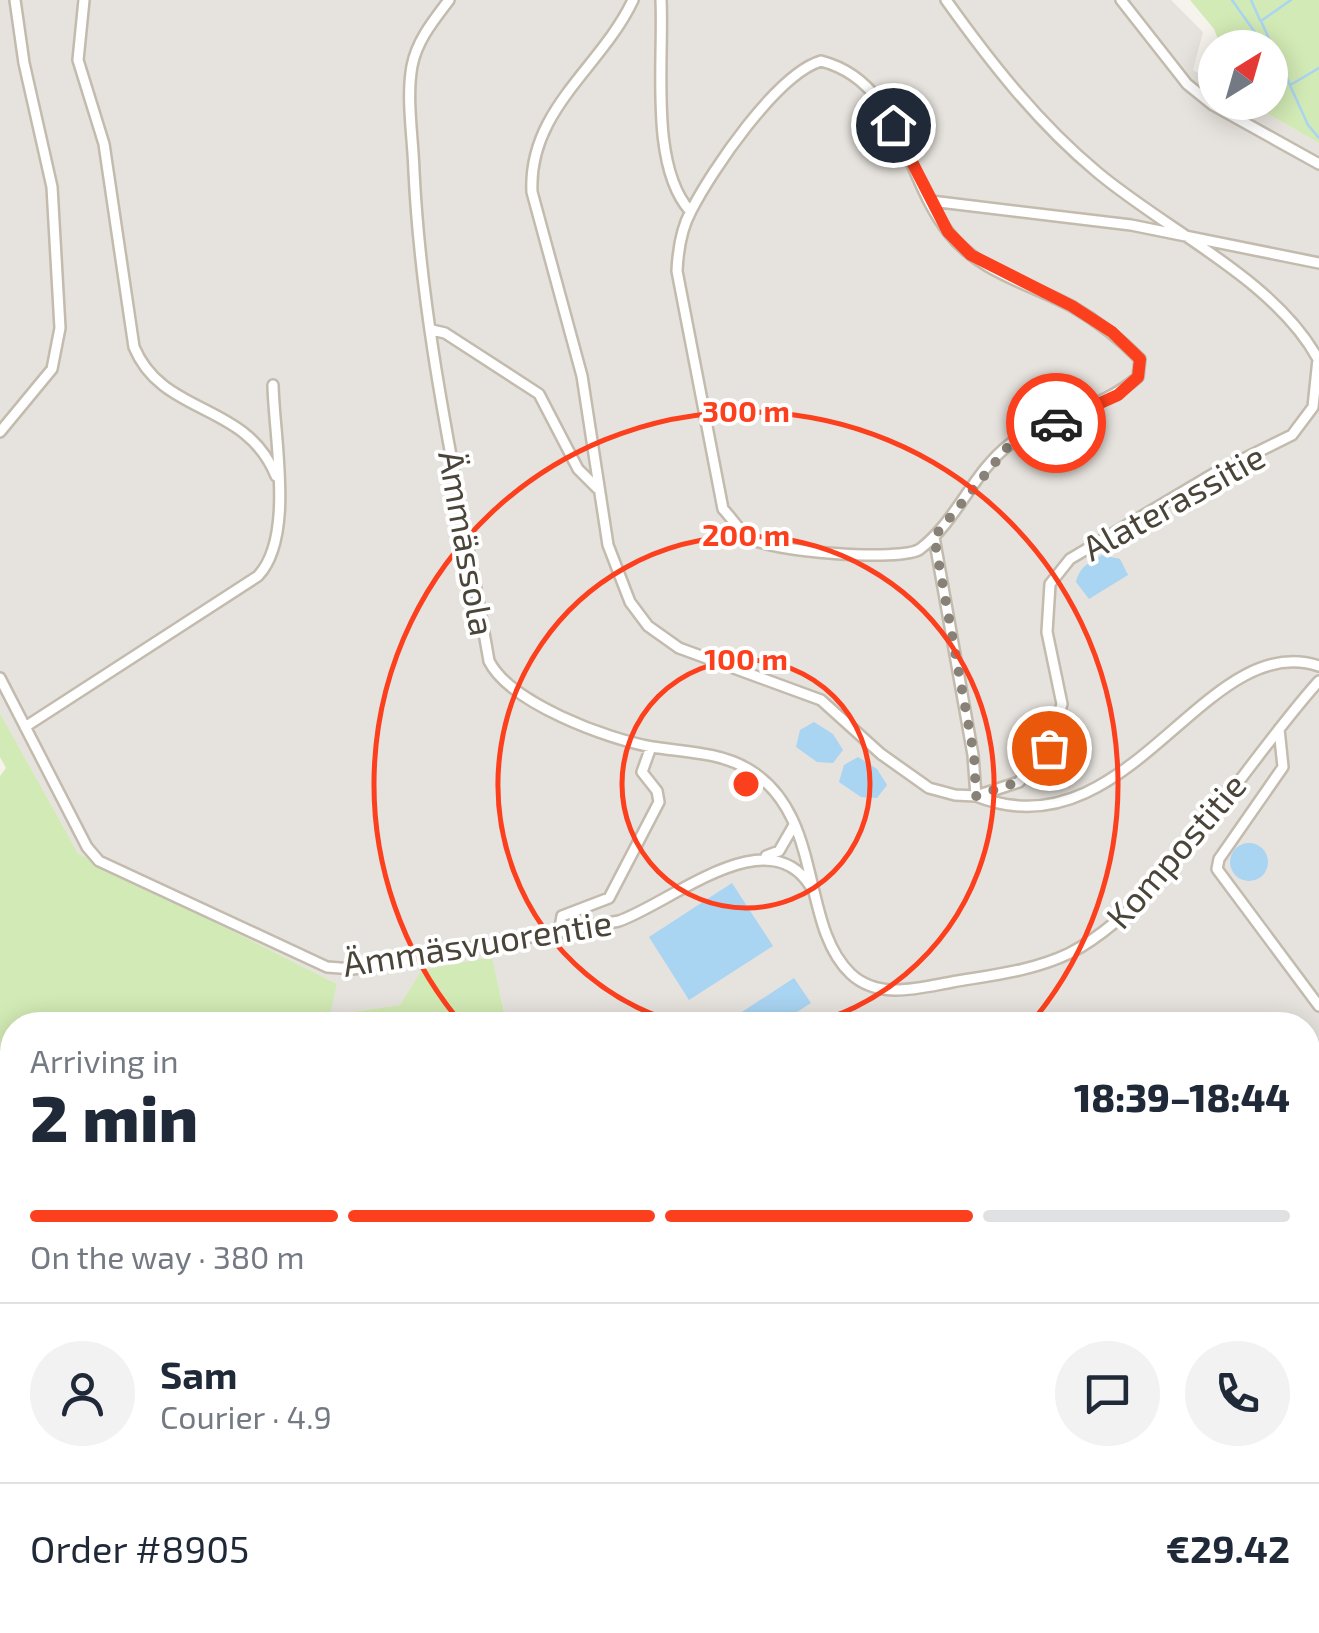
<!DOCTYPE html>
<html lang="en">
<head>
<meta charset="utf-8">
<style>
  :root { --surface:#fff; --page:#f2f2f3; --text:#1f2937; --muted:#747a83; --line:#e0e1e3; --accent:#fc3f1d }
  body { margin:0; font-family:"Exo 2",sans-serif; background:var(--page); color:var(--text); height:100vh; display:flex; flex-direction:column; font-size:38px; white-space:nowrap }
  * { box-sizing:border-box; margin:0 }
  p { font-size:32px; color:var(--muted) }
  .icon { flex:none; width:55px; height:55px; fill:none; stroke:currentColor; stroke-width:2; stroke-linecap:round; stroke-linejoin:round }
  .map { position:relative; flex:1; overflow:hidden }
  .panel { position:absolute; left:0px; top:1012px; width:1320px; height:622px; display:flex; flex-direction:column; background:var(--surface); border-radius:40px 40px 0 0; box-shadow:0 5px 25px #0003 }
  .panel>* { flex:none }
  .needle { width:65px; rotate:37deg }
  .tools { position:absolute; left:1198px; top:30px; display:grid; gap:20px }
  .tools a { display:grid; place-items:center; width:90px; height:90px; border-radius:50%; background:var(--surface); box-shadow:0 5px 25px #0003; font-size:50px }
  .pin { position:absolute; display:grid; place-items:center; width:85px; height:85px; color:#fff; margin:-42px; border:5px solid #fff; border-radius:50%; box-shadow:0 2px 10px #0007 }
  .courier { position:absolute; display:grid; place-items:center; width:100px; height:100px; margin:-50px; border:8px solid #fc3f1d; border-radius:50%; background:#fff; color:#222; box-shadow:0 2px 12px #0007 }
  .summary em { font-style:normal; font-weight:800 }
  .summary div { display:flex; flex-direction:column-reverse }
  .summary { display:flex; align-items:center; justify-content:space-between; height:170px; padding:0 30px }
  h1 { font-size:65px; font-weight:800; line-height:75px }
  .bar { display:grid; grid-template-columns:repeat(4,1fr); gap:15px 10px; align-content:center; height:120px; padding:0 30px }
  .bar i { height:12px; border-radius:8px; background:var(--line) }
  .bar .current { background:var(--accent) }
  .bar p { grid-column:span 4 }
  .line { display:flex; align-items:center; gap:25px; padding:0 30px; border-top:2px solid var(--line) }
  .line div { flex:1 }
  .round { display:grid; place-items:center; flex:none; width:105px; height:105px; border-radius:52px; background:var(--page) }
  .map>svg:first-child { display:block }
</style>
</head>
<body>
<div class="map">
<svg width="1319" height="1633" viewBox="0 0 1319 1633">
  <rect width="100%" height="100%" fill="#f6f3ec"/>
  <path fill="#e6e2dd" d="M0 0H1171L1203 32 1193 70 1215 83V102L1249 103 1319 143V1577L1308 1584V1025H485L505 1015 492 958 400 1005 329 1015 337 984 78 853 0 713Z
    M705 1622 1240 1623 1221 1633H704Z"/>
  <path fill="#d2eab5" d="M1190 0H1319V143L1249 103 1270 102V48L1221 47 1214 29Z
    M0 713 78 853 337 984 330 1015 400 1005 422 970 492 957 505 1016 485 1025H12V1357L6 1368 12 1380V1622L16 1623 12 1633H0V776L6 768 0 757Z
    M1319 1577V1633H1221L1240 1623 1308 1622V1584Z
    M29 1623V1622L705 1623 704 1633H25Z"/>
  <path fill="#a9d4f2" d="M1102 555 1120 559 1128 575 1089 599 1076 582C1080 566 1089 563 1102 555Z
    M814 722 833 734 843 750 833 763 817 762 796 747 800 730Z
    M858 757 877 769 887 785 877 798 861 797 839 782 844 765Z
    M1230 862a19 19 0 1 1 38 0a19 19 0 1 1-38 0Z
    M732 883 773 946 689 1000 649 937Z
    M794 978 811 1003 777 1025H722Z"/>
  <g fill="none" stroke-linecap="round" stroke-linejoin="round">
    <path stroke="#a9d4f2" stroke-width="2.5" d="M1232 0 1266 48
      M1251 0 1260 20
      M1291 0 1261 21 1308 125 1319 138
      M1292 84 1319 68
      M0 1315 12 1303
      M0 1488 12 1484
      M0 1566 12 1549"/>
    <defs>
      <path id="minor" d="M84 0 78 60 104 144 134 347C163 417 246 401 276 476
        M449 0C434 20 417 40 412 66 406 99 413 137 414 172 422 336 461 499 489 661 510 703 607 739 652 747 684 752 719 752 748 769 825 814 799 925 851 974 879 1000 919 988 952 982 992 975 1033 971 1070 953 1163 905 1247 760 1319 681
        M633 0C601 68 528 110 532 192L582 376 608 545 630 602 648 626 679 648 821 700 881 754 929 788 955 795 976 796 1019 782 1049 748 1062 704 1047 632 1050 584 1070 559 1213 474 1292 435 1313 407 1318 359C1274 279 1167 231 1097 172 1038 123 991 63 946 0
        M661 0C664 61 649 165 690 211
        M1121 0 1187 84 1213 105 1319 164
        M821 61C902 82 903 176 949 233 980 273 1031 284 1073 307 1099 322 1119 338 1140 359L1138 377C1101 410 1048 415 1010 444 973 472 957 521 920 549 902 562 768 552 748 537 739 530 731 517 723 509L677 271C678 250 681 229 691 211 712 170 777 74 821 61Z
        M931 201 1131 225 1319 263
        M432 330 445 333 539 394 578 469 597 488
        M0 432 52 369 60 328 52 187 24 63 15 0
        M934 537 973 755 976 796C1129 857 1204 628 1319 666
        M0 678 87 847 99 861 327 967 353 969 619 921C671 903 768 817 811 887
        M25 727 258 576C295 537 274 438 273 385
        M1279 729 1283 767 1219 859 1217 869 1319 1006
        M766 856 779 851 794 825
        M559 933 562 916 609 898 659 802 657 791 642 772 651 747"/>
    </defs>
    <use href="#minor" stroke="#c2bbae" stroke-width="14"/>
    <use href="#minor" stroke="#fff" stroke-width="9"/>
  </g>
  <g fill="none" stroke-linecap="round" stroke-linejoin="round">
    <path stroke="#878178" stroke-width="10" stroke-dasharray="0 18" d="M1049 748 1018 782 976 796 974 755 934 537 1011 443 1056 423"/>
    <path stroke="#fc3f1d" stroke-width="12" d="M893 125 948 232 971 255 1072 306 1112 332 1140 359 1138 377 1118 395 1056 423"/>
  </g>
  <g fill="none" stroke="#fc3f1d" stroke-width="5">
    <circle cx="746" cy="784" r="124"/>
    <path d="M686 1025A248 248 0 1 1 806 1025"/>
    <path d="M461 1023A372 372 0 1 1 1031 1023"/>
  </g>
  <g text-anchor="middle" dominant-baseline="central" stroke-width="8" stroke-linejoin="round" paint-order="stroke">
    <g font-size="35" fill="#4b4439" stroke="#fff">
      <text transform="translate(1173 501) rotate(-29)">Alaterassitie</text>
      <text transform="translate(468 543) rotate(80)">Ämmässola</text>
      <text transform="translate(1175 850) rotate(-49)">Kompostitie</text>
      <text transform="translate(477 942) rotate(-9)">Ämmäsvuorentie</text>
    </g>
  </g>
  <circle cx="746" cy="784" r="15" fill="#fc3f1d" stroke="#fff" stroke-width="5"/>
  <g font-size="30" text-anchor="middle" font-weight="bold" fill="#fc3f1d" stroke="#fff" stroke-width="8" stroke-linejoin="round" paint-order="stroke">
    <text x="746" y="422">300 m</text>
    <text x="746" y="546">200 m</text>
    <text x="746" y="670">100 m</text>
  </g>
</svg>
<div class="tools">
<a><svg class="needle" viewBox="-14 -14 28 28"><path d="M0-13l5 13h-10z" fill="#e53935"/><path d="M0 13l5-13h-10z" fill="#747a83"/></svg></a>
</div>
<div class="pin" style="left:1049px;top:748px;background:#ea580c"><svg class="icon" aria-label="bag" viewBox="0 0 24 24"><path d="M5 8h14l-1 12H6zM9 8a3 3 0 0 1 6 0"/></svg></div>
<div class="pin" style="left:893px;top:125px;background:#1f2937"><svg class="icon" aria-label="home" viewBox="0 0 24 24"><path d="M3 11l9-7 9 7M6 9v11h12V9"/></svg></div>
<div class="courier" style="left:1056px;top:423px"><svg class="icon" aria-label="car" viewBox="0 0 24 24"><path d="M5 17H2v-5l4-1 3-4h7l3 4 3 1v5h-3M9 17h6M6 11h13"/><circle cx="7" cy="17" r="2"/><circle cx="17" cy="17" r="2"/></svg></div>
<section class="panel">
<div class="summary"><div><h1>2 min</h1><p>Arriving in</p></div><em>18:39–18:44</em></div>
<div class="bar"><i class="current"></i><i class="current"></i><i class="current"></i><i></i><p>On the way · 380 m</p></div>
<div class="line" style="height:180px"><a class="round"><svg class="icon" aria-label="person" viewBox="0 0 24 24"><circle cx="12" cy="8" r="4"/><path d="M4 21q1-7 8-7t8 7"/></svg></a><div><b>Sam</b><p>Courier · 4.9</p></div><a class="round"><svg class="icon" aria-label="chat" viewBox="0 0 24 24"><path d="M4 5h16v11H9l-5 4z"/></svg></a><a class="round"><svg class="icon" aria-label="phone" viewBox="0 0 24 24"><path d="M5 4h4l2 5-3 2q2 4 5 5l2-3 5 2v4C11 20 4 13 5 4z"/></svg></a></div>
<div class="line" style="height:130px"><div>Order #8905</div><b>€29.42</b></div>
</section>
</div>
</body>
</html>
